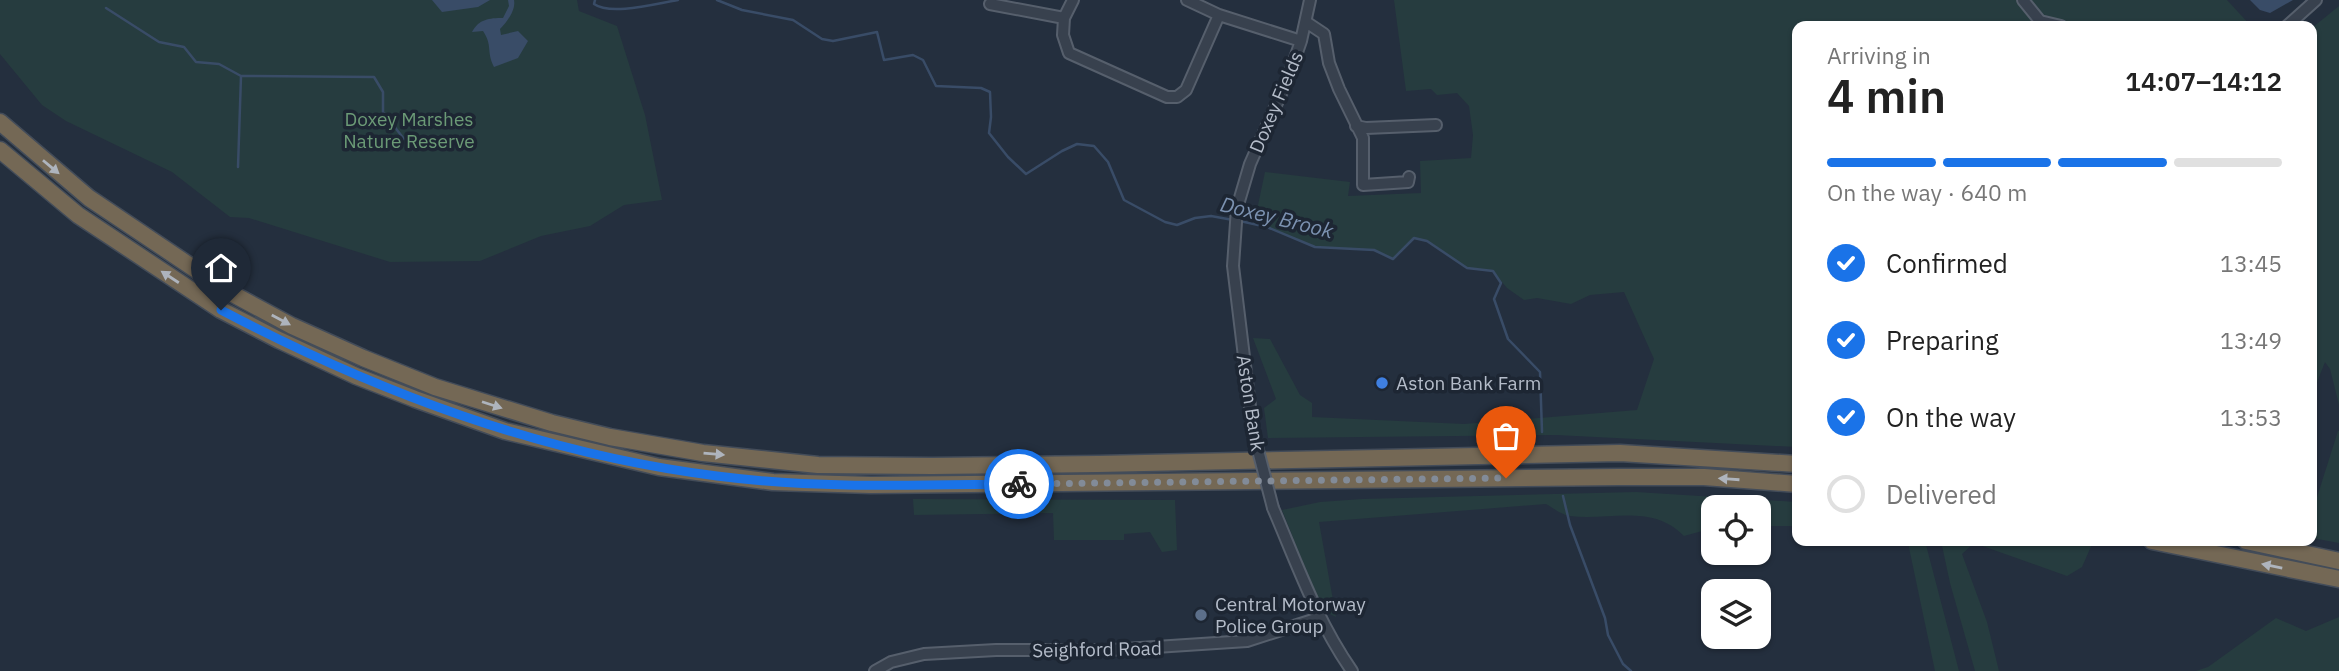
<!DOCTYPE html>
<html lang="en">
<head>
<meta charset="utf-8">
<style>
  :root { --surface:#fff; --page:#f6f6f6; --text:#222; --muted:#767676; --line:#e0e0e0; --accent:#1a73e8 }
  body { margin:0; font-family:"IBM Plex Sans",sans-serif; background:var(--page); color:var(--text); height:100vh; display:flex; flex-direction:column; font-size:26px; white-space:nowrap }
  * { box-sizing:border-box; margin:0 }
  p { font-size:23px; color:var(--muted) }
  .icon { flex:none; width:38px; height:38px; fill:none; stroke:currentColor; stroke-width:2; stroke-linecap:round; stroke-linejoin:round }
  .map { position:relative; flex:1; overflow:hidden }
  .panel { position:absolute; left:1792px; top:21px; width:525px; height:525px; display:flex; flex-direction:column; background:var(--surface); border-radius:14px; box-shadow:0 2px 5px #0004 }
  .panel>* { flex:none }
  .tools { position:absolute; left:1701px; top:495px; display:grid; gap:14px }
  .tools a { display:grid; place-items:center; width:70px; height:70px; border-radius:14px; background:var(--surface); box-shadow:0 2px 5px #0004; font-size:35px }
  .pin { position:absolute; display:grid; place-items:center; width:60px; height:60px; color:#fff; margin:-72px -30px; border-radius:50% 50% 50% 0; rotate:-45deg; box-shadow:0 0 7px #0007 }
  .pin .icon { rotate:45deg }
  .courier { position:absolute; display:grid; place-items:center; width:70px; height:70px; margin:-35px; border:5px solid #1a73e8; border-radius:50%; background:#fff; color:#222; box-shadow:0 2px 9px #0007 }
  .overview em { font-style:normal; font-weight:600 }
  .overview div { display:flex; flex-direction:column-reverse }
  .overview { display:flex; align-items:center; justify-content:space-between; height:119px; padding:0 35px }
  h1 { font-size:46px; font-weight:600; line-height:52px }
  .bar { display:grid; grid-template-columns:repeat(4,1fr); gap:10px 7px; align-content:center; height:84px; padding:0 35px }
  .bar i { height:9px; border-radius:5px; background:var(--line) }
  .bar .current { background:var(--accent) }
  .bar p { grid-column:span 4 }
  ol { padding:0 35px; list-style:none }
  li { display:flex; align-items:center; gap:21px; height:77px }
  li p { margin-inline-start:auto }
  li .icon { padding:7px; border-radius:50%; background:var(--accent); color:#fff; stroke-width:4 }
  li:last-child { color:var(--muted) }
  li i { width:38px; height:38px; border:4px solid var(--line); border-radius:50% }
  .map>svg:first-child { display:block }
</style>
</head>
<body>
<div class="map">
<svg width="2339" height="671" viewBox="0 0 2339 671">
  <rect width="100%" height="100%" fill="#242f3e"/>
  <path fill="#263c3f" d="M0 0H577L579 11 617 26 645 115 662 200 624 205 590 226 541 236 480 261 390 262 249 218 230 217 172 172 66 121 42 105 0 54Z
    M1394 0H2227L2251 26H1797V447L1556 435 1268 438 1264 408 1276 399 1253 338 1270 339 1300 395 1312 403V417L1464 424 1637 410 1654 359 1624 292 1590 295 1571 304 1537 298 1524 300 1507 288 1493 271 1467 268 1427 241 1415 238 1393 259 1374 250 1315 247 1267 227 1254 224 1265 172 1350 182 1348 196 1421 193 1420 161 1471 158 1473 135 1469 106 1457 93 1437 95 1431 89 1406 91Z
    M2339 6V405L2330 369 2325 362 2312 395V28Z
    M2338 431H2339V543L2312 538V513Z
    M1636 492 1797 502V526H1759V508H1713V528L1684 536C1652 503 1609 521 1570 516 1562 515 1553 508 1546 504L1319 522 1336 617 1322 610 1282 510 1320 502 1362 499Z
    M913 499 1175 500 1177 550 1162 552 1150 532 1124 534V540H1054L1053 513 914 515Z
    M1895 541H1925L1959 671H1935L1908 543Z
    M1941 541H2082L2093 542 2082 567 2067 576 1974 543 1962 554 1987 622 1999 671H1975L1950 583Z
    M2339 617V671H2196L2208 667 2276 618 2306 631Z"/>
  <path fill="#394c67" d="M432 0H490L478 7 442 12Z
    M508 0H514C516 10 507 22 500 29L501 35 518 31 528 41 518 58 494 67C486 51 493 46 483 31L472 32C479 19 489 18 503 18L509 6Z
    M2250 0H2293L2270 13 2260 10Z"/>
  <g fill="none" stroke-linecap="round" stroke-linejoin="round">
    <path stroke="#394c67" stroke-width="2.5" d="M595 0 594 4C611 16 658 3 678 0
      M717 0 742 10 793 20 822 39 833 41 877 32 884 60 913 55 923 60 936 86 981 88 990 92 991 117 989 133 1008 157 1026 174 1062 151 1077 144 1094 146 1108 162 1124 200 1165 222 1177 225 1195 218 1211 216 1233 220
      M106 8 159 42 184 47 196 62 219 64 241 76 374 77 383 92V112L404 139
      M238 167 241 76
      M1240 221 1267 227 1315 247 1374 250 1393 259 1414 238 1427 241 1467 268 1493 271 1501 283 1494 299 1508 339 1540 372 1542 432
      M1563 496 1570 525 1605 618 1608 635 1623 664 1631 671"/>
    <defs>
      <path id="minor" d="M1187 0 1219 15 1301 41
        M2023 0 2040 21 2061 26
        M990 4 1064 18 1073 0
        M1064 18 1063 35 1069 53 1167 97H1177L1186 90 1219 15
        M1306 22 1324 34 1329 63 1339 89 1363 138V185L1408 182 1409 177
        M2287 26 2316 0
        M1356 126 1366 128 1436 125
        M1253 431 1233 266 1237 208 1250 164 1288 78 1301 41 1310 0
        M1273 508C1297 564 1317 621 1352 671
        M875 671 891 662 924 654 996 650H1110L1247 641 1319 618"/>
      <path id="highway" d="M0 122 89 198 229 292 292 326 363 358 435 387 552 423 610 437 703 453 818 465 932 466 1098 464 1620 453 1797 464
        M0 150 78 215 221 310 279 340 356 376 415 399 505 431 659 467 773 482 871 485 1619 477H1704L1797 484
        M2152 541 2339 579
        M2246 541 2339 561"/>
    </defs>
    <use href="#minor" stroke="#565f6c" stroke-width="14"/>
    <use href="#highway" stroke="#434c59" stroke-width="19"/>
    <use href="#minor" stroke="#38414e" stroke-width="10"/>
    <use href="#highway" stroke="#746855" stroke-width="16"/>
    <defs>
      <path id="minor-bridge" d="M1253 431 1273 508"/>
    </defs>
    <use href="#minor-bridge" stroke="#565f6c" stroke-width="14" stroke-linecap="butt"/>
    <use href="#minor-bridge" stroke="#38414e" stroke-width="10"/>
  </g>
  <defs><path id="oneway-solid" d="M-6-.8H1V-3.2L6.5 0L1 3.2V.8H-6Z" transform="scale(1.75)"/></defs>
  <g fill="#aeb4bd">
    <use href="#oneway-solid" transform="translate(51 167) rotate(40)"/>
    <use href="#oneway-solid" transform="translate(170 277) rotate(-147)"/>
    <use href="#oneway-solid" transform="translate(281 320) rotate(28)"/>
    <use href="#oneway-solid" transform="translate(492 405) rotate(18)"/>
    <use href="#oneway-solid" transform="translate(714 454) rotate(5)"/>
    <use href="#oneway-solid" transform="translate(1729 479) rotate(-176)"/>
    <use href="#oneway-solid" transform="translate(2272 566) rotate(-168)"/>
  </g>
  <g fill="none" stroke-linecap="round" stroke-linejoin="round">
    <path stroke="#828b98" stroke-width="7" stroke-dasharray="0 12.6" d="M1019 484 1506 478"/>
    <path stroke="#1a73e8" stroke-width="9" d="M221 310C377 392 541 454 717 476 817 489 919 485 1019 484"/>
  </g>
  <circle fill="#3f7fe0" stroke="#1d2633" stroke-width="2.5" cx="1382" cy="383" r="7"/>
  <circle fill="#5c6f8a" stroke="#1d2633" stroke-width="2.5" cx="1201" cy="615" r="7"/>
  <g text-anchor="middle" dominant-baseline="central" stroke-width="7" stroke-linejoin="round" paint-order="stroke">
    <g font-size="19" fill="#b4bcc9" stroke="#1d2633">
      <text transform="translate(1276 102) rotate(-67)">Doxey Fields</text>
      <text transform="translate(1251 403) rotate(81)">Aston Bank</text>
      <text transform="translate(1097 649) rotate(-1)">Seighford Road</text>
    </g>
    <g font-size="19" fill="#6b9a76" stroke="#1d2633">
      <text x="409" y="119">Doxey Marshes<tspan x="409" dy="22">Nature Reserve</tspan></text>
    </g>
    <g font-size="19" fill="#b4bcc9" stroke="#1d2633" text-anchor="start">
      <text x="1396" y="383">Aston Bank Farm</text>
      <text x="1215" y="604">Central Motorway<tspan x="1215" dy="22">Police Group</tspan></text>
    </g>
    <g font-size="21" font-style="italic" fill="#7c92b1" stroke="#1d2633">
      <text transform="translate(1277 217) rotate(14)">Doxey Brook</text>
    </g>
  </g>
</svg>
<div class="tools">
<a><svg class="icon" aria-label="locate" viewBox="0 0 24 24"><circle cx="12" cy="12" r="6"/><path d="M12 2v4M12 18v4M2 12h4M18 12h4"/></svg></a>
<a><svg class="icon" aria-label="layers" viewBox="0 0 24 24"><path d="M12 4l9 5-9 5-9-5zM3 14l9 5 9-5"/></svg></a>
</div>
<div class="pin" style="left:1506px;top:478px;background:#ea580c"><svg class="icon" aria-label="bag" viewBox="0 0 24 24"><path d="M5 8h14l-1 12H6zM9 8a3 3 0 0 1 6 0"/></svg></div>
<div class="pin" style="left:221px;top:310px;background:#1f2937"><svg class="icon" aria-label="home" viewBox="0 0 24 24"><path d="M3 11l9-7 9 7M6 9v11h12V9"/></svg></div>
<div class="courier" style="left:1019px;top:484px"><svg class="icon" aria-label="bike" viewBox="0 0 24 24"><circle cx="6" cy="16" r="4"/><circle cx="18" cy="16" r="4"/><path d="M6 16l4-8h5l3 8M10 8l3 8H6M13 5h3"/></svg></div>
<section class="panel">
<div class="overview"><div><h1>4 min</h1><p>Arriving in</p></div><em>14:07–14:12</em></div>
<div class="bar"><i class="current"></i><i class="current"></i><i class="current"></i><i></i><p>On the way · 640 m</p></div>
<ol>
<li><svg class="icon" aria-label="check" viewBox="0 0 24 24"><path d="M5 12l5 5 9-10"/></svg>Confirmed<p>13:45</p></li>
<li><svg class="icon" aria-label="check" viewBox="0 0 24 24"><path d="M5 12l5 5 9-10"/></svg>Preparing<p>13:49</p></li>
<li><svg class="icon" aria-label="check" viewBox="0 0 24 24"><path d="M5 12l5 5 9-10"/></svg>On the way<p>13:53</p></li>
<li><i></i>Delivered</li>
</ol>
</section>
</div>
</body>
</html>
